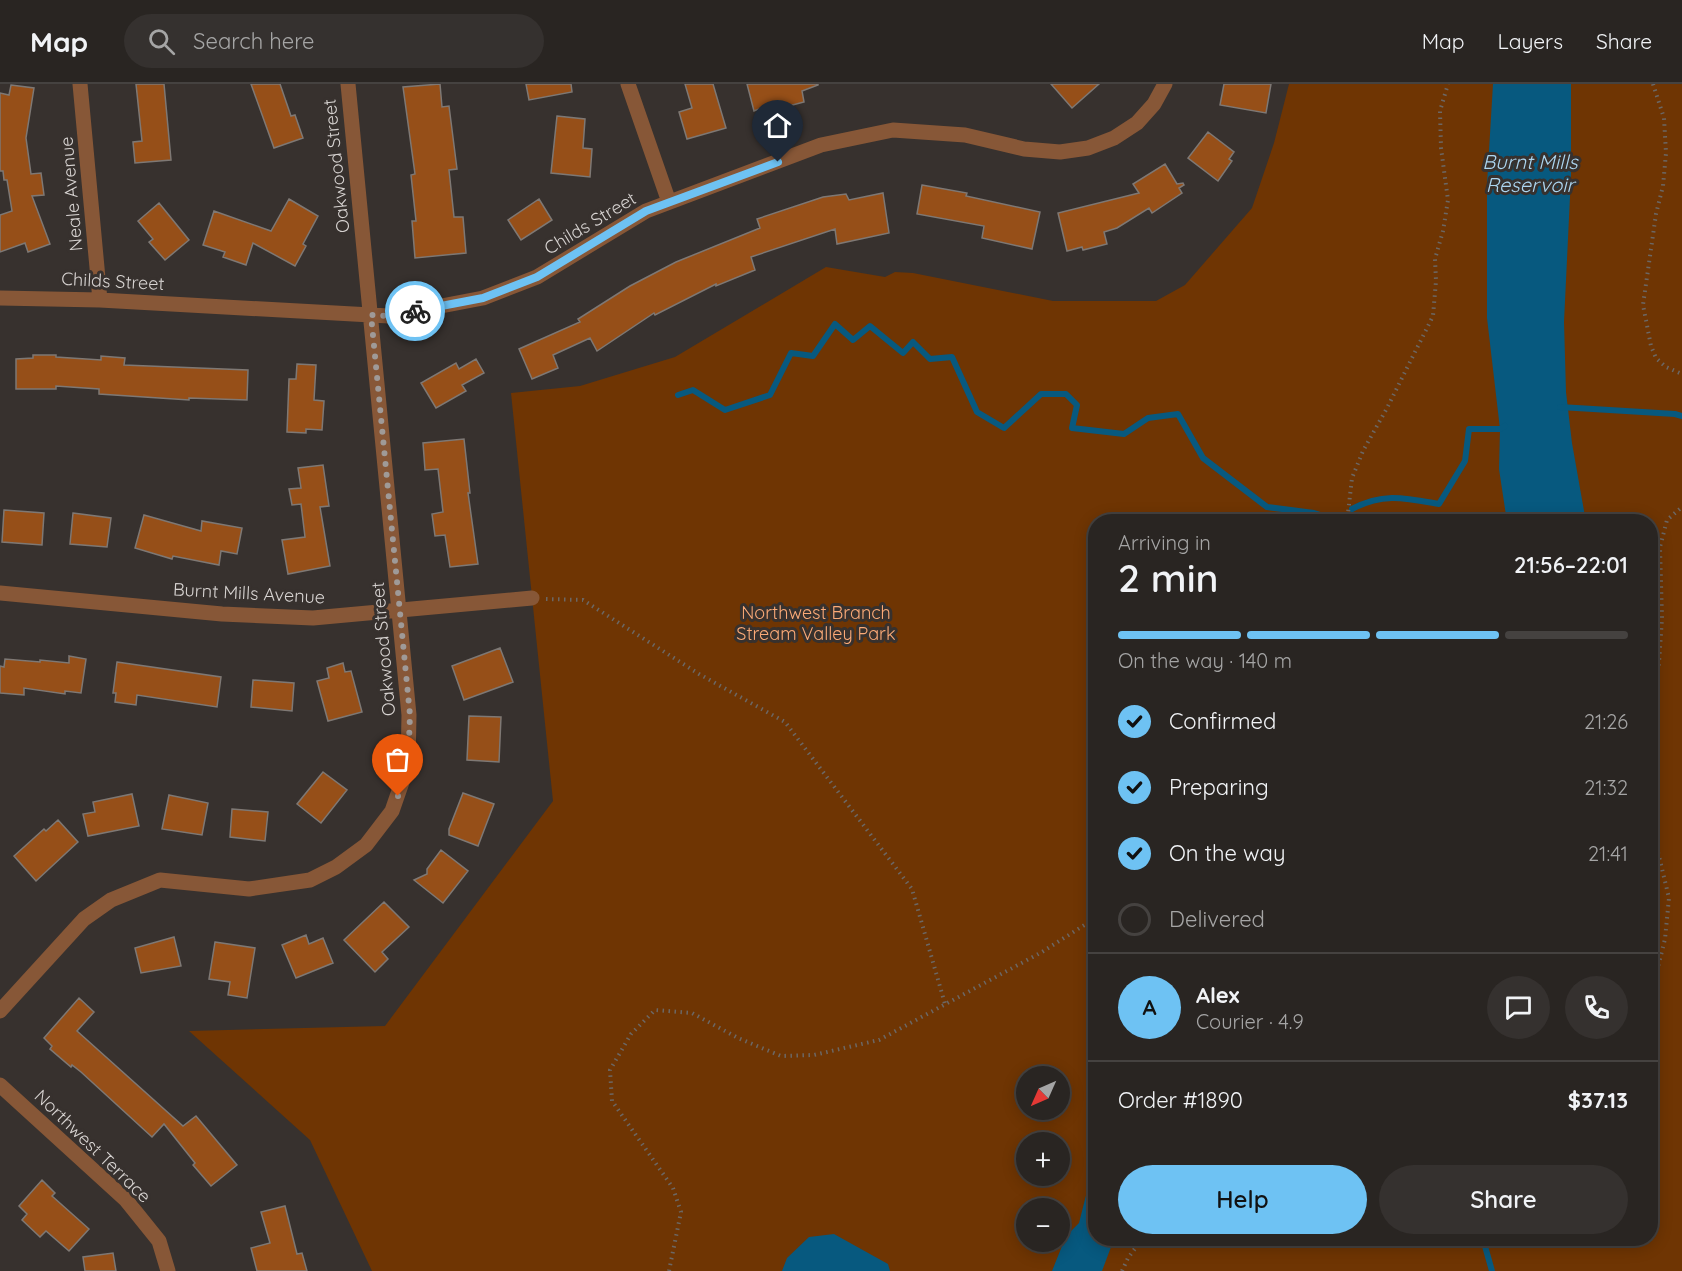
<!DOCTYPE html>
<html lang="en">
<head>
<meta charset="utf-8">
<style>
  :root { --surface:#292522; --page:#35312f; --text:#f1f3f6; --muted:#a5a5a5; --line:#454240; --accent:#6ec2f3 }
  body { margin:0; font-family:Quicksand,sans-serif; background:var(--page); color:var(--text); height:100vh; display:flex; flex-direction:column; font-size:22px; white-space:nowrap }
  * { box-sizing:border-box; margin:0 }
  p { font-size:20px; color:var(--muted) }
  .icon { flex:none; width:33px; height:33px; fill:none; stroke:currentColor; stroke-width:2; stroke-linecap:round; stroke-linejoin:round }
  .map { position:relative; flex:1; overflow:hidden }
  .drawer { position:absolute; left:1088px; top:430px; width:570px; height:732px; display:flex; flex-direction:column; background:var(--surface); border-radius:24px; box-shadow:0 3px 15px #0003,0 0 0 2px var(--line) }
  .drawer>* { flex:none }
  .needle { width:39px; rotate:225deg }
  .buttons { position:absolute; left:1016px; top:982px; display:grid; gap:12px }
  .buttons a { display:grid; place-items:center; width:54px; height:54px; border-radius:50%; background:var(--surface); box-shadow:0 3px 15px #0003,0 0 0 2px var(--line); font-size:30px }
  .pin { position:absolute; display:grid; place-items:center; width:51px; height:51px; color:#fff; margin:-62px -26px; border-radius:50% 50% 50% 0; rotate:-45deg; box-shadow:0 0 6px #0007 }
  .pin .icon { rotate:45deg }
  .courier { position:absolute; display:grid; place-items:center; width:60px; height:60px; margin:-30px; border:4px solid #6ec2f3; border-radius:50%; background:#fff; color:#222; box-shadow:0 2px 8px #0007 }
  .headline em { font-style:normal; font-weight:600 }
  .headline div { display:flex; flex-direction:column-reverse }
  .headline { display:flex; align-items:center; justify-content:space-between; height:102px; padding:0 30px }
  h1 { font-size:39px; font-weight:600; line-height:45px }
  .bar { display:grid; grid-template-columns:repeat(4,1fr); gap:9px 6px; align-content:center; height:72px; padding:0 30px }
  .bar i { height:8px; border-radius:4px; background:var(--line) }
  .bar .on { background:var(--accent) }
  .bar p { grid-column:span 4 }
  .line { display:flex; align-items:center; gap:15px; padding:0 30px; border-top:2px solid var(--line) }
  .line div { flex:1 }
  .round { display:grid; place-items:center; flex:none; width:63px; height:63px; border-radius:32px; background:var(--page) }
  ol { padding:0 30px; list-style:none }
  li { display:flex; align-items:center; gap:18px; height:66px }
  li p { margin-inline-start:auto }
  li .icon { padding:6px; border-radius:50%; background:var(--accent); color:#111; stroke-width:4 }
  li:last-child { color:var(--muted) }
  li i { width:33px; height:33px; border:3px solid var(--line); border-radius:50% }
  .button { display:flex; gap:12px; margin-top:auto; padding:12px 30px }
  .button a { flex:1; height:69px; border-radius:36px; background:var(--accent); color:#111; font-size:24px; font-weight:600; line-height:69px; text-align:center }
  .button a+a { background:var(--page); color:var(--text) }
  header { display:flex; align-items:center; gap:36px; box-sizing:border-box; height:84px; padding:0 30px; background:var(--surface); border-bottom:2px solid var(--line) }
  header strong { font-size:28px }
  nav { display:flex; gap:33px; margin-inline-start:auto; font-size:21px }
  .search { width:420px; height:54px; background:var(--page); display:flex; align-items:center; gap:15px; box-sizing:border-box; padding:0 21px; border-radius:33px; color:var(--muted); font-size:22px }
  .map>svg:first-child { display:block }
</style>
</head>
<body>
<header>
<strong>Map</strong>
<div class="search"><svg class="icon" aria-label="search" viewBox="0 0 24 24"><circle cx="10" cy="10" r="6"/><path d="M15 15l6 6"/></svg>Search here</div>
<nav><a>Map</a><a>Layers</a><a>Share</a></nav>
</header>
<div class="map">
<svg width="1682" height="1187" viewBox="0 0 1682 1187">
  <rect width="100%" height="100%" fill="#37312e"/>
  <path fill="#6f3503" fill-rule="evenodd" d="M1289 0H1682V1187H372L310 1056 189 947 385 942 553 717 511 309 580 302 675 273 826 183 885 193 895 188 913 189 1053 217H1156L1185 201 1252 124 1274 59ZM1095 438H1650V1155H1095ZM1026 993H1059V1026H1026ZM1026 1059H1059V1092H1026ZM1026 1125H1059V1158H1026Z"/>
  <path fill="#07597f" d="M1493 0H1571V92L1564 238 1566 308 1572 359 1586 438H1507L1499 385 1500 345 1487 234V100Z
    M1095 1076V1155H1114L1102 1187H1052L1066 1152 1079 1139Z
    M834 1150 888 1180 890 1187H782L787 1174 809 1153Z"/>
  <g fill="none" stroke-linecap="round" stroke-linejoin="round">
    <path stroke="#07597f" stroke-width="6" d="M678 311 693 306 725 326 770 311 791 269 813 272 835 240 853 256 870 242 903 269 913 258 930 275 952 273 977 328 1004 344 1041 310H1066L1077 321 1072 344 1124 350 1148 334 1178 330 1203 374 1267 423 1314 429 1334 435
      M1560 323 1675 330 1682 332
      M1352 425C1383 408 1406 414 1439 420L1465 377 1469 345H1500L1505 342
      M1483 1155 1492 1187"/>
  </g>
  <path fill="#964f18" stroke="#7e7874" stroke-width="1.5" d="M136 0H164L171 76 135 79 133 58 142 57Z
    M251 0H280L291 32 295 31 303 54 274 64Z
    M440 0 442 23 449 22 457 85 449 86 454 133H463L466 169 415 174 412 137H416L411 91 415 90 403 3Z
    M526 0H571L572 8 529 16Z
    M685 0H713L726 44 687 55 679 28 692 24Z
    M747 0H818V1L802 7 804 18 781 24 779 17 754 27Z
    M1051 0H1099L1072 24Z
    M1224 0H1271L1266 29 1220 21Z
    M11 1 34 4 26 54 31 90 41 89 44 111 32 112 50 160 28 168 25 159 0 168V131L12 127 7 96H4L3 87H0V9L9 11Z
    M557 32 585 35 583 64 592 65 590 93 551 89Z
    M1208 48 1234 68 1229 75 1232 77 1218 97 1188 74Z
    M1165 80 1177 100 1183 99 1184 101 1179 104 1182 109 1152 129 1149 124 1117 144 1104 148 1107 160 1083 166 1082 163 1067 167 1058 129 1139 109 1133 100Z
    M922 101 967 109 966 112 1040 128 1032 165 982 154 984 142 917 130Z
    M883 109 889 149 837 160 835 145 751 173 755 186 716 202V200L655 231 654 229 597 267 590 254 553 271 558 284 532 295 519 265 580 238 578 235 630 202 676 178 760 144 757 135 823 113 846 110 849 116Z
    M289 115 318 132 303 160 306 162 295 182 253 159 246 181 223 173 225 168 203 161 214 127 271 147Z
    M539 115 552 136 521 156 508 136Z
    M159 119 189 156 165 176 149 158 153 155 138 137Z
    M33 271H56V273L101 276V272L125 274 124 281 248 286 247 316 189 314V316L99 310V305L56 302V305H16V275L33 274Z
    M476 275 484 289 462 301 466 307 436 324 421 299 456 279 459 285Z
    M297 280 316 281 314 316 324 317 322 346 306 345V349L287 348 289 295H296Z
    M464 355 470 409H468L478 480 450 483 445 451 435 452 432 430 443 428 438 385 425 386 423 359Z
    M323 381 329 422 320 423 330 482 288 490 282 456 305 453 301 420 292 421 289 405 301 404 298 384Z
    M4 426 44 429 42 461 2 458Z
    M73 429 111 434 107 463 70 460Z
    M144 431 201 447 202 437 242 444 237 470 221 467 219 481 173 472 172 475 135 464Z
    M500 564 513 598 464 616 452 582Z
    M69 572 86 575 81 609 65 607V610L24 604V611L0 609V582L4 583 5 575 40 578V576L69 579Z
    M117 578 221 593 217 623 137 611 136 621 115 618 116 609H113Z
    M343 579 345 588 351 587 362 628 328 637 317 597 329 594 327 584Z
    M253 596 294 599 292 627 251 623Z
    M469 632 501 633 499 678 467 676Z
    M323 688 347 706 321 739 297 720Z
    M463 709 494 720 478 762 449 751V745Z
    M132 710 139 742 88 752 83 730 95 728 93 718Z
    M169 711 208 719 202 751 162 745Z
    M232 725 268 728 265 757 230 753Z
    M58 736 78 758 36 797 14 772 44 745 46 747Z
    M441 766 468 787 443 819 414 796 427 790V785Z
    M384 818 409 843 382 868 388 875 375 888 344 856Z
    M306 851 309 860 323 854 333 879 296 894 282 861Z
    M174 853 181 882 141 889 135 864Z
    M215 858 255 864 247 914 228 911 230 898 209 895Z
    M79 914 94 928 77 947 183 1042 196 1032 237 1081 211 1102 193 1081 195 1079 164 1040 152 1053 81 988 72 981 71 983 50 965 52 962 44 954Z
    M42 1096 55 1109 52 1112 89 1145 69 1167 46 1147 40 1153 22 1136 27 1130 19 1122Z
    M285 1122 297 1170 302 1169 307 1187H257L251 1164 270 1159 261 1128Z
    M113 1169 116 1187H85L83 1173Z"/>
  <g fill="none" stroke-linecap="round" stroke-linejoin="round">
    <path stroke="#6c6764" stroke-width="4" stroke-dasharray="1.5 4.5" stroke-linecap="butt" d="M1653 0 1664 34 1666 69 1663 102 1656 130 1643 221 1651 262 1656 274 1666 283 1682 290
      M1343 438 1348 429 1352 394 1363 367 1387 324 1433 232 1436 197 1435 175 1443 147 1448 116 1441 64 1440 27 1448 0
      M546 515 583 516 699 590 785 638 912 805 945 920
      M1650 647 1659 579 1662 534 1660 463 1667 436 1682 423
      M1650 715 1657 764 1669 814 1665 855 1650 915
      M669 1187 681 1128 673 1104 612 1017 610 986 631 950 655 926 692 929 738 954 781 972 814 971 879 956 1042 868 1086 840 1095 838
      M1122 1187 1128 1174 1142 1155"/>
    <path stroke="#875737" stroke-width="15" d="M80 0 100 216
      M628 0 669 118
      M0 214 100 216 389 232 483 214 537 193 646 127 821 61 893 46 965 51 1024 65 1060 68 1088 64 1114 54 1137 39 1154 20 1165 0
      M0 509 222 530 313 534 532 514
      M0 927 84 835 111 816 160 796 249 805 310 796 336 783 366 761 392 727 408 681 409 631 348 0
      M0 1001 126 1116 159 1157 168 1187"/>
  </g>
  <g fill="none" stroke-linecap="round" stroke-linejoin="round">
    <path stroke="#9f9a98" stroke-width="6" stroke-dasharray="0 10.8" d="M398 712 408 681 410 631 371 231 389 232 415 227"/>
    <path stroke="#6ec2f3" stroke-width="8" d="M415 227 483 214 537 193 646 127 778 78"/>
  </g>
  <g text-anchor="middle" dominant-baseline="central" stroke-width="6" stroke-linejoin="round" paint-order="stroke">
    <g font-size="18" fill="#d7d3d1" stroke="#37312e">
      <text transform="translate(336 82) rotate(-96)">Oakwood Street</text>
      <text transform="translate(71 110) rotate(-95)">Neale Avenue</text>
      <text transform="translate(590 139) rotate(-31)">Childs Street</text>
      <text transform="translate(113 197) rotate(3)">Childs Street</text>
      <text transform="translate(249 509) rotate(3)">Burnt Mills Avenue</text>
      <text transform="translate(383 565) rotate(-95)">Oakwood Street</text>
      <text transform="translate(93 1062) rotate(44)">Northwest Terrace</text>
    </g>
    <g font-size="18" fill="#fbaa77" stroke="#37312e">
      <text x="816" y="528">Northwest Branch<tspan x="816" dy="21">Stream Valley Park</tspan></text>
    </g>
    <g font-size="20" font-style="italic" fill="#acd6f1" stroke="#37312e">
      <text x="1530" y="77">Burnt Mills<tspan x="1530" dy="23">Reservoir</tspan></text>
    </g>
  </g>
</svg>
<div class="buttons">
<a><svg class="needle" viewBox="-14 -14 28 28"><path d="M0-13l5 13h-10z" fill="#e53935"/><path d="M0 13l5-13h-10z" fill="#a5a5a5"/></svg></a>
<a>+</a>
<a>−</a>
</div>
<div class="pin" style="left:398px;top:712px;background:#ea580c"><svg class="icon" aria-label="bag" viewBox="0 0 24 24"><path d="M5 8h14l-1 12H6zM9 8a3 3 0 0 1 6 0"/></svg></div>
<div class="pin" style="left:778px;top:78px;background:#1f2937"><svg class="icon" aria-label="home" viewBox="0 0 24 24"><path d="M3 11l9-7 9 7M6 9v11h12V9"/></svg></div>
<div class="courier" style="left:415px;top:227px"><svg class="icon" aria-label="bike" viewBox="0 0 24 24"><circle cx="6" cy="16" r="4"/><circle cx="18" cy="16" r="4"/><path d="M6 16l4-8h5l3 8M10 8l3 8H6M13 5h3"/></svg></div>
<section class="drawer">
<div class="headline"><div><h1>2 min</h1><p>Arriving in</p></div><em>21:56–22:01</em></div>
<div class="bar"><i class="on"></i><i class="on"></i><i class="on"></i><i></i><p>On the way · 140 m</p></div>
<ol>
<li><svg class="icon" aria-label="check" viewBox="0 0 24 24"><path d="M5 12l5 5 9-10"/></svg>Confirmed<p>21:26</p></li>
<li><svg class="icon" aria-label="check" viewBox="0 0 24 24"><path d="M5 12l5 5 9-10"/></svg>Preparing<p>21:32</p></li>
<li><svg class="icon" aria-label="check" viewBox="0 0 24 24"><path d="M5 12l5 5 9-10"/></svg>On the way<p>21:41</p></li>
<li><i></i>Delivered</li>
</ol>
<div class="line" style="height:108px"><b class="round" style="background:var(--accent);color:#111">A</b><div><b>Alex</b><p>Courier · 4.9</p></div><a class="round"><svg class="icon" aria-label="chat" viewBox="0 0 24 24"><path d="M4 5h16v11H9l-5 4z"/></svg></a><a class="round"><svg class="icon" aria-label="phone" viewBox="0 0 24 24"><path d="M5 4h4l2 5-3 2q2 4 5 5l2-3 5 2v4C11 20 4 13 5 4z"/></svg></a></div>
<div class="line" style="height:78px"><div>Order #1890</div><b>$37.13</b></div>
<div class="button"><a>Help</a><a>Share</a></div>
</section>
</div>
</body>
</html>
